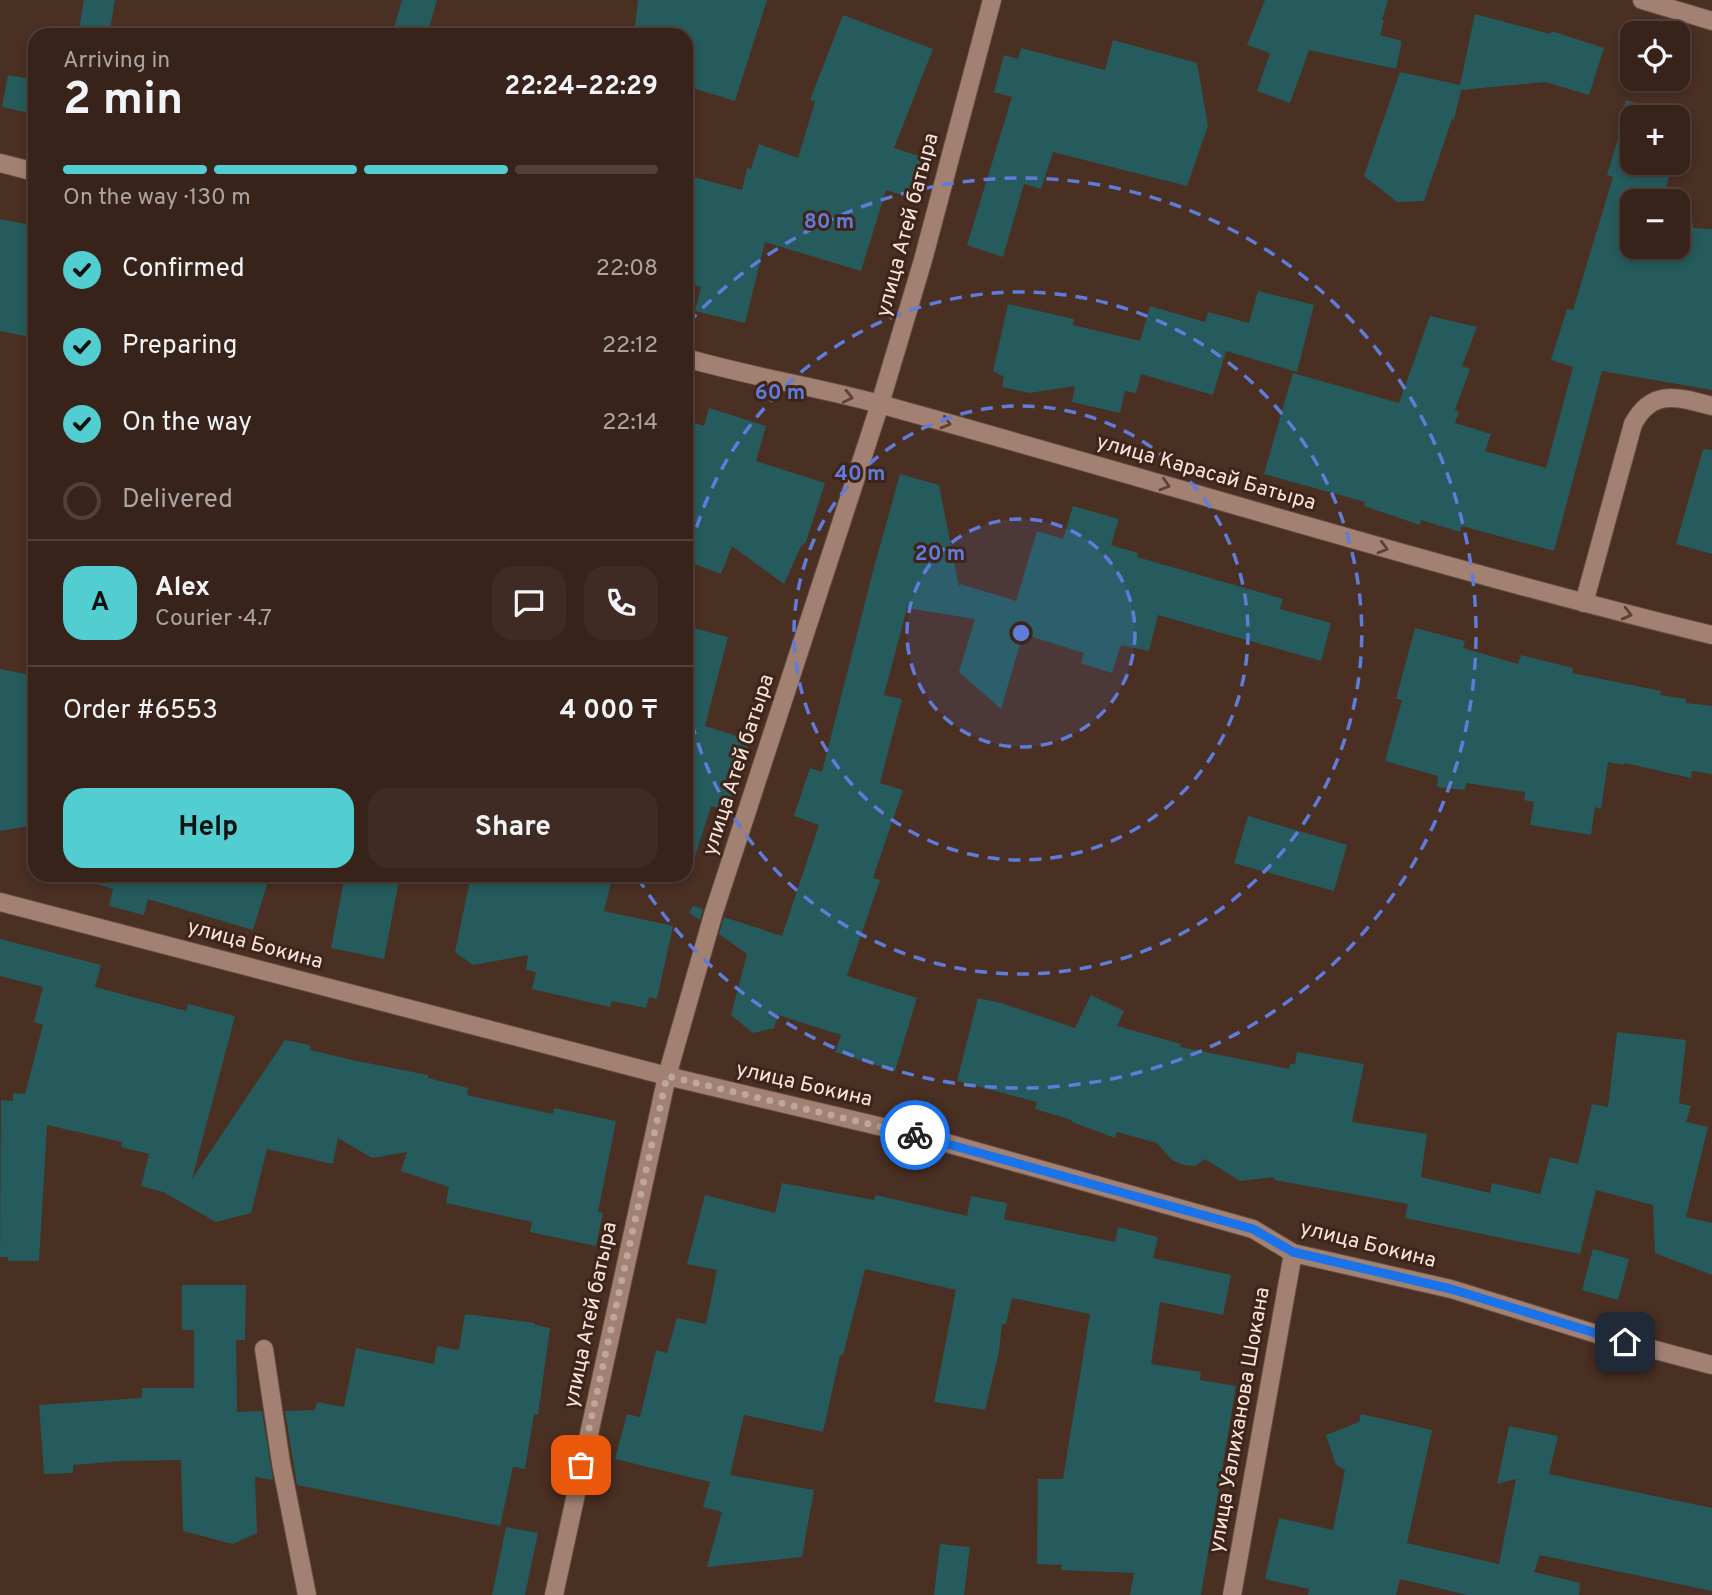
<!DOCTYPE html>
<html lang="en">
<head>
<meta charset="utf-8">
<style>
  :root { --surface:#38231a; --page:#3f2b23; --text:#f1f3f6; --muted:#aba4a2; --line:#524039; --accent:#52cdd0 }
  body { margin:0; font-family:Overpass,sans-serif; background:var(--page); color:var(--text); height:100vh; display:flex; flex-direction:column; font-size:26px; white-space:nowrap }
  * { box-sizing:border-box; margin:0 }
  p { font-size:23px; color:var(--muted) }
  .icon { flex:none; width:38px; height:38px; fill:none; stroke:currentColor; stroke-width:2; stroke-linecap:round; stroke-linejoin:round }
  .map { position:relative; flex:1; overflow:hidden }
  .details { position:absolute; left:28px; top:28px; width:665px; height:854px; display:flex; flex-direction:column; background:var(--surface); border-radius:21px; box-shadow:0 4px 10px #0003,0 0 0 2px var(--line) }
  .details>* { flex:none }
  .controls { position:absolute; left:1620px; top:21px; display:grid; gap:14px }
  .controls a { display:grid; place-items:center; width:70px; height:70px; border-radius:14px; background:var(--surface); box-shadow:0 4px 10px #0003,0 0 0 2px var(--line); font-size:35px }
  .pin { position:absolute; display:grid; place-items:center; width:60px; height:60px; color:#fff; margin:-30px; border-radius:14px; box-shadow:0 4px 10px #0006 }
  .courier { position:absolute; display:grid; place-items:center; width:70px; height:70px; margin:-35px; border:5px solid #1a73e8; border-radius:50%; background:#fff; color:#222; box-shadow:0 2px 9px #0007 }
  .head em { font-style:normal; font-weight:700 }
  .head div { display:flex; flex-direction:column-reverse }
  .head { display:flex; align-items:center; justify-content:space-between; height:119px; padding:0 35px }
  h1 { font-size:46px; font-weight:700; line-height:52px }
  .bar { display:grid; grid-template-columns:repeat(4,1fr); gap:10px 7px; align-content:center; height:84px; padding:0 35px }
  .bar i { height:9px; border-radius:5px; background:var(--line) }
  .bar .current { background:var(--accent) }
  .bar p { grid-column:span 4 }
  .line { display:flex; align-items:center; gap:18px; padding:0 35px; border-top:2px solid var(--line) }
  .line div { flex:1 }
  .round { display:grid; place-items:center; flex:none; width:74px; height:74px; border-radius:21px; background:var(--page) }
  ol { padding:0 35px; list-style:none }
  li { display:flex; align-items:center; gap:21px; height:77px }
  li p { margin-inline-start:auto }
  li .icon { padding:7px; border-radius:50%; background:var(--accent); color:#111; stroke-width:4 }
  li:last-child { color:var(--muted) }
  li i { width:38px; height:38px; border:4px solid var(--line); border-radius:50% }
  .cta { display:flex; gap:14px; margin-top:auto; padding:14px 35px }
  .cta a { flex:1; height:80px; border-radius:21px; background:var(--accent); color:#111; font-size:28px; font-weight:700; line-height:80px; text-align:center }
  .cta a+a { background:var(--page); color:var(--text) }
  .map>svg:first-child { display:block }
</style>
</head>
<body>
<div class="map">
<svg width="1712" height="1595" viewBox="0 0 1712 1595">
  <rect width="100%" height="100%" fill="#4a2f23"/>
  <path fill="#255b5c" d="M84 0H115L109 35H78Z
    M402 0H437L427 35H392Z
    M638 0H767L735 101 686 86V35H634Z
    M1265 0H1388L1382 20 1384 21 1380 35 1402 41 1396 69 1309 50 1290 103 1257 91 1270 53 1247 45Z
    M1475 14 1550 34 1551 31 1604 48 1589 95 1545 82 1461 90 1454 120 1452 119 1424 201 1397 202 1364 176 1400 72 1460 85Z
    M843 15 933 49 894 148 922 157 909 197 886 190 861 271 765 242 745 323 695 311 701 287 686 282V175L742 190 747 168 751 169 759 144 798 158 815 102 810 100Z
    M1113 40 1197 63 1208 126 1187 186 1053 152 1041 189 1024 184 1003 257 967 245 1012 97 994 92 1004 55 1018 59 1021 48 1105 70Z
    M8 75 35 80V114L2 107Z
    M1626 100 1685 117 1678 142V117H1633V163H1673L1662 201H1633V247H1678V221L1693 223V228L1712 229V390L1602 371 1554 551 1462 526 1460 532 1421 520 1420 525 1364 506 1365 502 1264 474 1293 373 1399 403 1430 316 1477 327 1462 366 1470 369 1455 410 1459 412 1455 423 1491 434 1485 451 1546 468 1573 367 1551 360 1567 309 1573 310 1613 177 1607 175 1620 132 1617 131Z
    M0 219 35 226V338L0 331Z
    M1258 291 1314 305 1297 372 1226 351 1213 395 1141 374 1136 393 1125 391 1120 413 1072 402 1075 386 1029 393 1002 387 1004 377 993 371 1008 304 1074 319 1073 325 1140 341 1150 306 1205 322 1208 312 1249 323Z
    M709 408 766 426 756 461 825 483 806 542 801 546 784 584 732 546 721 574 686 561V420L704 426Z
    M1703 449 1712 450V554L1676 544Z
    M900 474 939 485 959 587 960 584 1016 601 1037 531 1063 539 1073 506 1119 519 1111 545 1138 553 1137 557 1283 599 1280 609 1331 623 1321 661 1158 615 1149 651 1121 645 1112 673 1081 663 1084 653 1023 634 1001 709 959 672 975 619 907 608 884 695 902 699 880 783 903 790 873 878 880 880 847 976 917 998 895 1071 835 1052 841 1035 778 1015 774 1028 753 1033 731 1015 747 954 719 934 724 917 782 936 819 825 794 816 810 768 822 772 873 571Z
    M686 626 728 637 705 726 750 740 727 811 711 806 693 863 686 862Z
    M1415 628 1465 641 1463 648 1518 664 1521 655 1573 668 1572 673 1661 691 1660 695 1686 699V703L1712 706V774L1692 771 1691 778 1625 763 1624 765 1608 762 1601 809 1595 807 1591 835 1530 825 1534 802 1524 800 1525 792 1466 783 1465 790 1437 787 1438 776 1385 761 1402 700 1396 699Z
    M0 669 35 676V825L0 831Z
    M1248 816 1347 845 1334 891 1234 863Z
    M96 875H270L253 930 148 899 144 915 109 906 113 889 94 883Z
    M345 875H400L384 959 331 948Z
    M471 875H613L604 911 673 926 657 999 649 997 646 1008 612 1001 610 1007 532 989 536 972 526 970 528 955 473 965 455 952Z
    M693 906 703 909 700 920 689 913Z
    M0 939 101 965 95 987 186 1011 188 1004 235 1016 192 1179 285 1040 310 1045V1050L352 1060 428 1075V1078L468 1088 467 1095 553 1114 554 1108 616 1121 598 1212 603 1213 596 1246 530 1232 532 1222 446 1203 449 1187 401 1171 407 1152 372 1158 338 1138 333 1164 267 1149 251 1213 216 1222 163 1192 141 1186 149 1154 121 1147 122 1142 47 1125 39 1261H8V1257H0L1 1100 13 1101V1093L25 1094 43 1025 34 1022 43 987 0 976Z
    M1091 995 1124 1011 1117 1026 1181 1044 1180 1047 1289 1069 1290 1064H1295L1297 1052 1364 1064 1352 1122 1427 1134 1421 1177 1490 1193 1492 1183 1540 1194 1550 1157 1578 1164 1592 1104 1608 1107 1617 1032 1686 1040 1679 1103 1691 1106 1686 1122 1708 1127 1686 1217 1712 1223V1275L1655 1253 1653 1205 1596 1190 1580 1254 1405 1218 1408 1204 1274 1180V1177L1240 1181 1205 1159 1195 1166 1184 1165 1172 1160 1157 1143 1117 1132 1115 1138 1072 1122V1120L1035 1109 1037 1102 957 1081 978 998 1001 1003 1075 1028Z
    M782 1183 874 1200 876 1195 967 1216 971 1196 1007 1203 1004 1219 1115 1242 1118 1227 1158 1237 1153 1258 1231 1275 1223 1315 1160 1302 1151 1364 1201 1372 1200 1380 1236 1386 1201 1595H1130L1134 1573 1061 1570 1062 1565 1037 1564 1038 1479H1063L1090 1314 1012 1298 1006 1324H1002L999 1352 985 1410 934 1402 956 1290 865 1269 843 1355H840L823 1432 744 1415 730 1475 814 1490 802 1557 707 1567 722 1512 703 1507 710 1482 615 1459 627 1414 640 1417 656 1350 667 1353 677 1318 706 1324 717 1270 687 1264 705 1195 775 1213Z
    M1593 1249 1629 1259 1618 1300 1582 1290Z
    M182 1285H246L245 1340H236L237 1412 262 1411 273 1480 255 1477 257 1533 233 1544 183 1531 181 1460 121 1461 73 1465V1473L44 1474 39 1405 142 1398V1388H194V1330H182Z
    M465 1314 535 1323V1325L550 1328 538 1415 534 1414 525 1469 513 1467 500 1526 297 1485 285 1411 315 1410 317 1402 344 1407 356 1348 434 1364 437 1346 459 1350Z
    M1361 1414 1432 1430 1407 1543 1499 1564 1516 1479 1497 1484 1509 1426 1558 1436 1549 1474 1712 1508V1591L1540 1555 1534 1572 1580 1583 1579 1595H1467L1400 1579 1396 1595H1308L1309 1589 1265 1579 1279 1518 1333 1530 1345 1470 1336 1465 1326 1435 1359 1422Z
    M506 1527 538 1533 525 1595H492Z
    M940 1544 970 1547 964 1595H934Z"/>
  <g fill="none" stroke-linecap="round" stroke-linejoin="round">
    <defs>
      <path id="service" d="M264 1349 281 1463 307 1595"/>
      <path id="minor" d="M1584 603 1633 424C1652 388 1678 397 1712 406
        M0 902 667 1076 925 1137 1253 1229 1293 1253 1451 1289 1603 1336 1712 1365
        M554 1595 667 1076 713 915 880 404 923 260 992 0
        M1232 1595 1293 1253"/>
      <path id="tertiary" d="M1642 0 1712 21"/>
      <path id="secondary" d="M0 163 35 172
        M686 358C751 377 818 387 883 405 1160 481 1433 567 1712 635"/>
    </defs>
    <use href="#service" stroke="#644c42" stroke-width="20"/>
    <use href="#minor" stroke="#644c42" stroke-width="20"/>
    <use href="#tertiary" stroke="#644c42" stroke-width="20"/>
    <use href="#secondary" stroke="#644c42" stroke-width="20"/>
    <use href="#service" stroke="#a28173" stroke-width="18"/>
    <use href="#minor" stroke="#a28173" stroke-width="18"/>
    <use href="#tertiary" stroke="#a28173" stroke-width="18"/>
    <use href="#secondary" stroke="#a28173" stroke-width="18"/>
  </g>
  <defs><path id="oneway-chevron" d="M-2-3.5L2.5 0L-2 3.5" fill="none" stroke-width="1.6" stroke-linecap="round" stroke-linejoin="round" transform="scale(1.75)"/></defs>
  <g stroke="#5d4134">
    <use href="#oneway-chevron" transform="translate(848 397) rotate(13)"/>
    <use href="#oneway-chevron" transform="translate(946 423) rotate(16)"/>
    <use href="#oneway-chevron" transform="translate(1165 485) rotate(16)"/>
    <use href="#oneway-chevron" transform="translate(1383 548) rotate(16)"/>
    <use href="#oneway-chevron" transform="translate(1627 614) rotate(14)"/>
  </g>
  <g fill="none" stroke-linecap="round" stroke-linejoin="round">
    <path stroke="#bca69d" stroke-width="7" stroke-dasharray="0 12.6" d="M581 1465 667 1076 915 1135"/>
    <path stroke="#1a73e8" stroke-width="9" d="M915 1135 1253 1229 1293 1252 1451 1289 1625 1342"/>
  </g>
  <circle cx="1021" cy="633" r="114" fill="#5f7cda" fill-opacity=".12"/>
  <g fill="none" stroke="#5f7cda" stroke-width="3.5" stroke-dasharray="12 9">
    <circle cx="1021" cy="633" r="114"/>
    <circle cx="1021" cy="633" r="227"/>
    <path d="M686 568A341 341 0 1 1 686 698"/>
    <path d="M688 323A455 455 0 1 1 637 877"/>
  </g>
  <g text-anchor="middle" dominant-baseline="central" stroke-width="6" stroke-linejoin="round" paint-order="stroke">
    <g font-size="21" fill="#f9e6df" stroke="#3f2519">
      <text transform="translate(908 225) rotate(-75)">улица Атей батыра</text>
      <text transform="translate(1206 473) rotate(16)">улица Карасай Батыра</text>
      <text transform="translate(739 765) rotate(-72)">улица Атей батыра</text>
      <text transform="translate(255 945) rotate(15)">улица Бокина</text>
      <text transform="translate(804 1085) rotate(13)">улица Бокина</text>
      <text transform="translate(1368 1245) rotate(14)">улица Бокина</text>
      <text transform="translate(591 1315) rotate(-78)">улица Атей батыра</text>
      <text transform="translate(1240 1420) rotate(-80)">улица Уалиханова Шокана</text>
    </g>
  </g>
  <circle cx="1021" cy="633" r="10" fill="#5f7cda" stroke="#3f2519" stroke-width="3.5"/>
  <g font-size="21" text-anchor="middle" font-weight="bold" fill="#5f7cda" stroke="#3f2519" stroke-width="6" stroke-linejoin="round" paint-order="stroke">
    <text x="829" y="228">80 m</text>
    <text x="780" y="399">60 m</text>
    <text x="860" y="480">40 m</text>
    <text x="940" y="560">20 m</text>
  </g>
</svg>
<div class="controls">
<a><svg class="icon" aria-label="locate" viewBox="0 0 24 24"><circle cx="12" cy="12" r="6"/><path d="M12 2v4M12 18v4M2 12h4M18 12h4"/></svg></a>
<a>+</a>
<a>−</a>
</div>
<div class="pin" style="left:581px;top:1465px;background:#ea580c"><svg class="icon" aria-label="bag" viewBox="0 0 24 24"><path d="M5 8h14l-1 12H6zM9 8a3 3 0 0 1 6 0"/></svg></div>
<div class="pin" style="left:1625px;top:1342px;background:#1f2937"><svg class="icon" aria-label="home" viewBox="0 0 24 24"><path d="M3 11l9-7 9 7M6 9v11h12V9"/></svg></div>
<div class="courier" style="left:915px;top:1135px"><svg class="icon" aria-label="bike" viewBox="0 0 24 24"><circle cx="6" cy="16" r="4"/><circle cx="18" cy="16" r="4"/><path d="M6 16l4-8h5l3 8M10 8l3 8H6M13 5h3"/></svg></div>
<section class="details">
<div class="head"><div><h1>2 min</h1><p>Arriving in</p></div><em>22:24–22:29</em></div>
<div class="bar"><i class="current"></i><i class="current"></i><i class="current"></i><i></i><p>On the way · 130 m</p></div>
<ol>
<li><svg class="icon" aria-label="check" viewBox="0 0 24 24"><path d="M5 12l5 5 9-10"/></svg>Confirmed<p>22:08</p></li>
<li><svg class="icon" aria-label="check" viewBox="0 0 24 24"><path d="M5 12l5 5 9-10"/></svg>Preparing<p>22:12</p></li>
<li><svg class="icon" aria-label="check" viewBox="0 0 24 24"><path d="M5 12l5 5 9-10"/></svg>On the way<p>22:14</p></li>
<li><i></i>Delivered</li>
</ol>
<div class="line" style="height:126px"><b class="round" style="background:var(--accent);color:#111">A</b><div><b>Alex</b><p>Courier · 4.7</p></div><a class="round"><svg class="icon" aria-label="chat" viewBox="0 0 24 24"><path d="M4 5h16v11H9l-5 4z"/></svg></a><a class="round"><svg class="icon" aria-label="phone" viewBox="0 0 24 24"><path d="M5 4h4l2 5-3 2q2 4 5 5l2-3 5 2v4C11 20 4 13 5 4z"/></svg></a></div>
<div class="line" style="height:91px"><div>Order #6553</div><b>4 000 ₸</b></div>
<div class="cta"><a>Help</a><a>Share</a></div>
</section>
</div>
</body>
</html>
